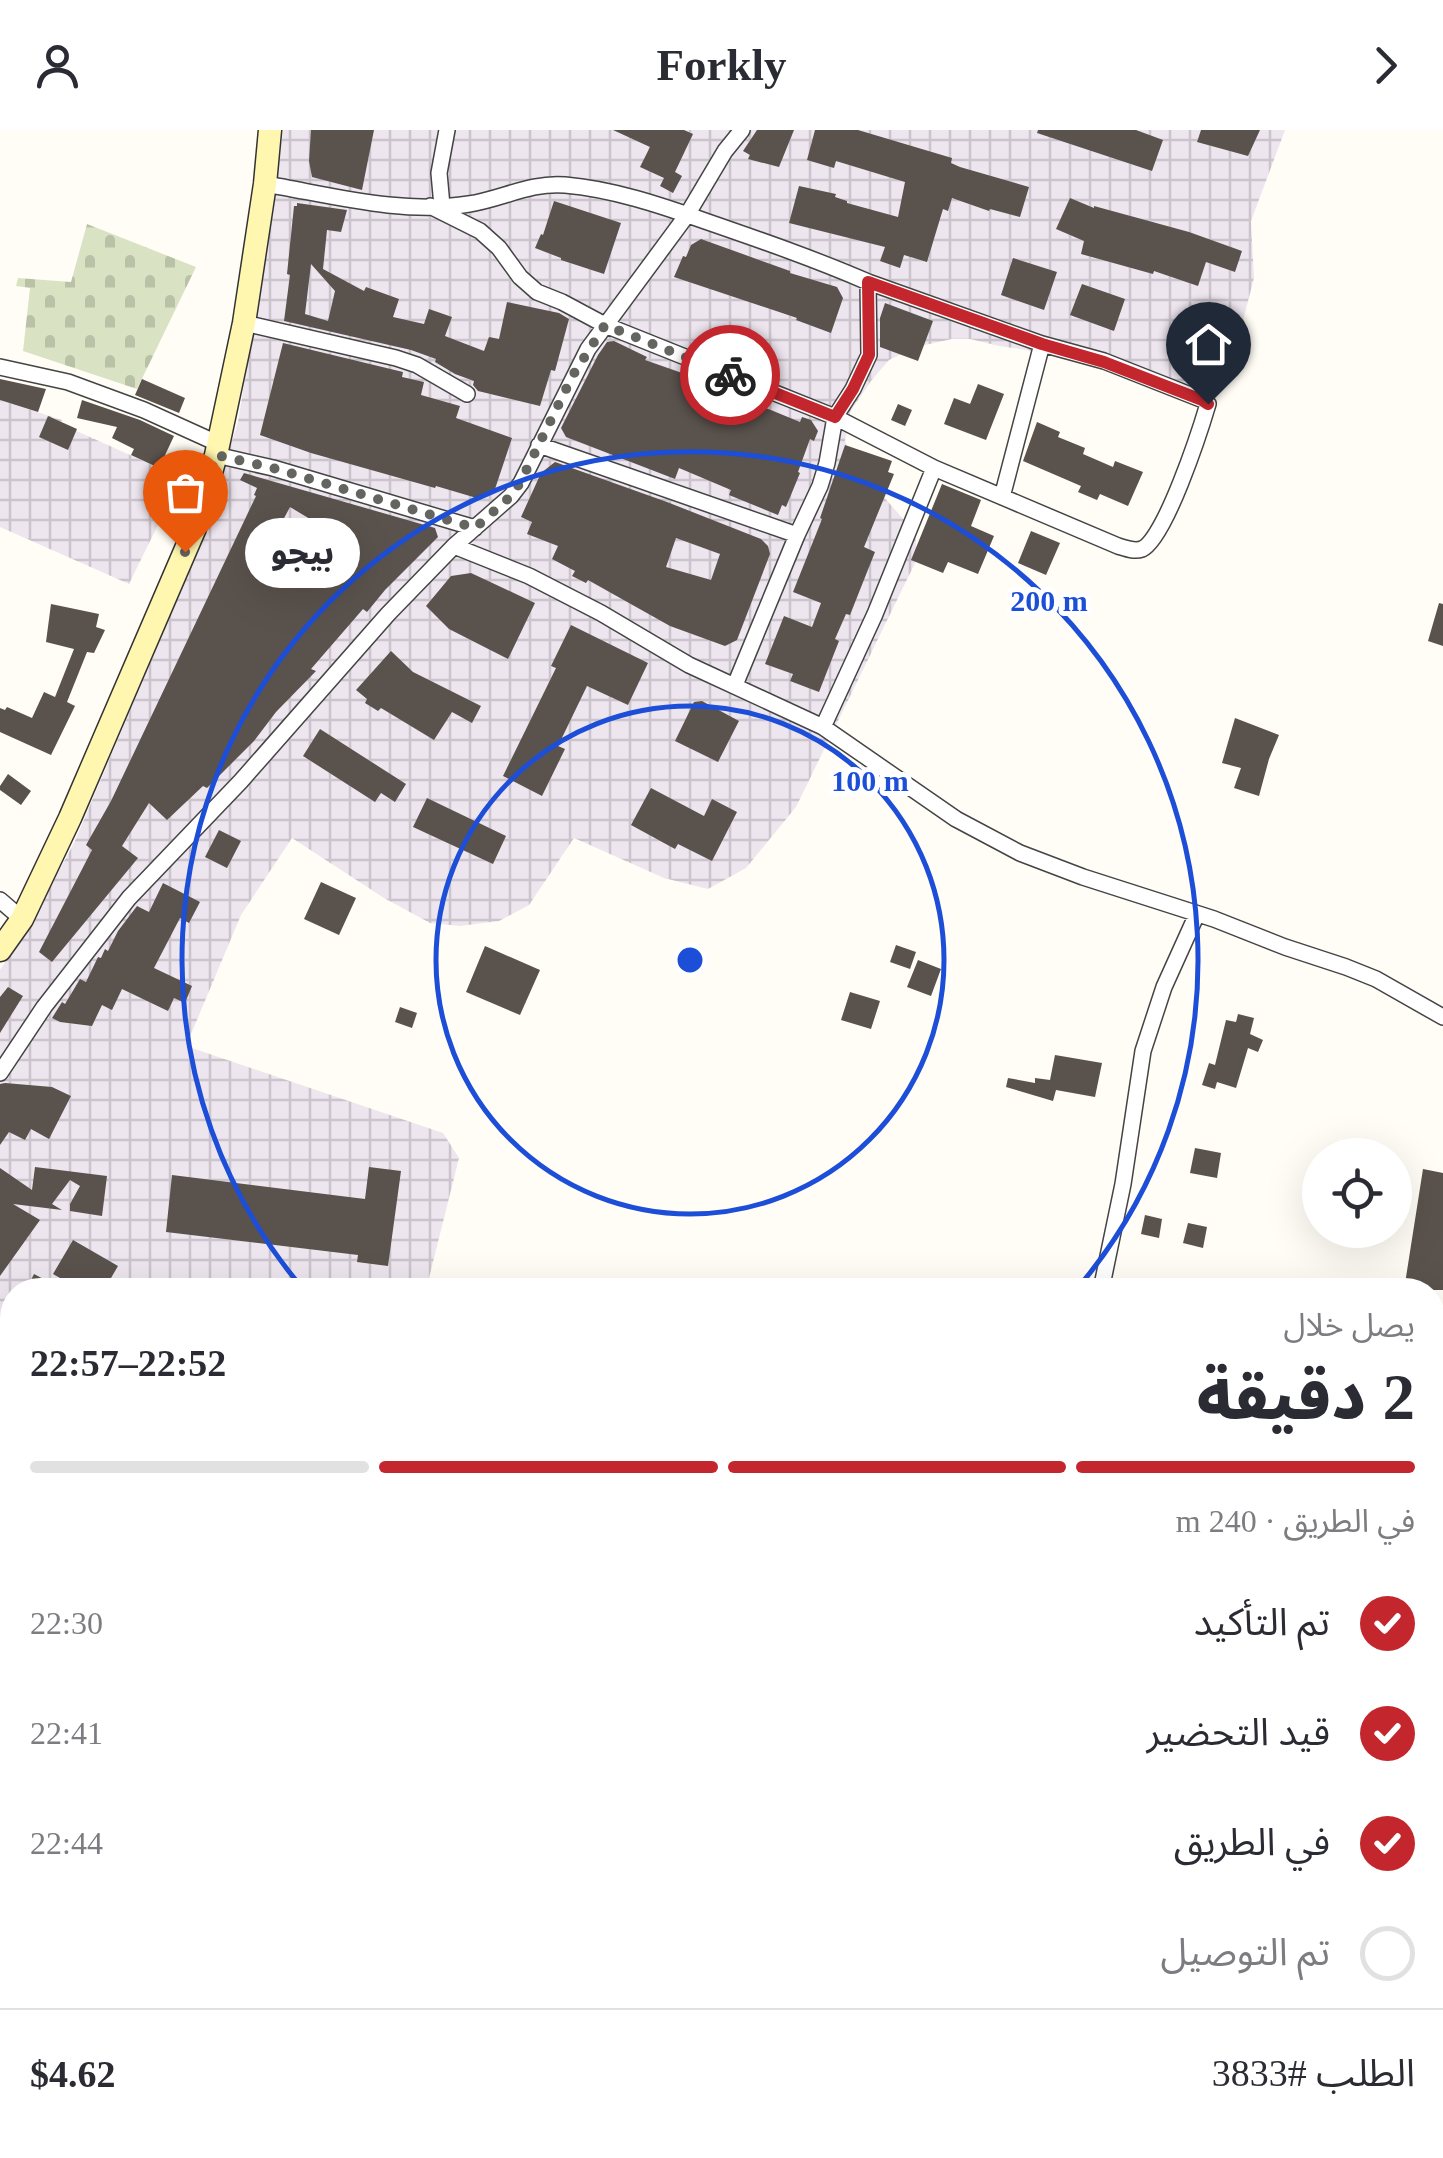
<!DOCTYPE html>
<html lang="ar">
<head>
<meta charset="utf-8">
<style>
  :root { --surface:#fff; --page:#f2f2f3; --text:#2b2b33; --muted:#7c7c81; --line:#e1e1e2; --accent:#c4262e }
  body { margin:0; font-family:"Times New Roman","Noto Sans Arabic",serif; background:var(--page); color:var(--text); direction:rtl; height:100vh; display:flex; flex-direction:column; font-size:38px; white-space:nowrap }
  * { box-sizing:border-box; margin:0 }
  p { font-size:32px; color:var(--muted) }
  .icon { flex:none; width:55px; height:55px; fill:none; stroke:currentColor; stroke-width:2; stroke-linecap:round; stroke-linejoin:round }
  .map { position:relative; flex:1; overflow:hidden; direction:ltr }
  .drawer { position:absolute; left:0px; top:1148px; width:1445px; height:882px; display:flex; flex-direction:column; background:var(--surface); border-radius:40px 40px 0 0; box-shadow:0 10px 40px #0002; direction:rtl }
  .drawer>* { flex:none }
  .buttons { position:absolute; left:1302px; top:1008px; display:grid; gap:20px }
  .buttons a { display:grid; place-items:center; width:110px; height:110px; border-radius:50%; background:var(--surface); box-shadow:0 10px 40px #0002; font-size:50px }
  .pin { position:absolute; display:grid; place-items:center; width:85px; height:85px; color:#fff; margin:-102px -42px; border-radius:50% 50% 50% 0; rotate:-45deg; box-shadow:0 0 10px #0007 }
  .pin .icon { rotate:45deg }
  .courier { position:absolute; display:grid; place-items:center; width:100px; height:100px; margin:-50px; border:8px solid #c4262e; border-radius:50%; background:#fff; color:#222; box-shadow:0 2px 12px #0007 }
  .bubble { position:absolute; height:70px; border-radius:35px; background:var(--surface); box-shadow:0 10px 40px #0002; font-size:32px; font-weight:800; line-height:70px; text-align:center; direction:rtl }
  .headline em { font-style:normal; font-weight:800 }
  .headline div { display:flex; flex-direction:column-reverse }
  .headline { display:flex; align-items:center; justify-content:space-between; height:170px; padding:0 30px }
  h1 { font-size:65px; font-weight:800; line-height:75px }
  .bar { display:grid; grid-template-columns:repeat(4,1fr); gap:15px 10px; align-content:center; height:120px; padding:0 30px }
  .bar i { height:12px; border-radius:8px; background:var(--line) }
  .bar .on { background:var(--accent) }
  .bar p { grid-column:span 4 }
  .line { display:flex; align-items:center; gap:25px; padding:0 30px; border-top:2px solid var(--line) }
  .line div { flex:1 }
  ol { padding:0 30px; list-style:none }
  li { display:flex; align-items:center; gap:30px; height:110px }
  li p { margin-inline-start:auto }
  li .icon { padding:10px; border-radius:50%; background:var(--accent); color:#fff; stroke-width:4 }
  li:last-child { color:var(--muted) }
  li i { width:55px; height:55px; border:5px solid var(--line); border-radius:50% }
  header { display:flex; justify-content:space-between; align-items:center; height:130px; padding:0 30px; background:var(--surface); font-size:45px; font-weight:800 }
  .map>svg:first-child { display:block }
</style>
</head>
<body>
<header><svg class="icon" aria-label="forward" viewBox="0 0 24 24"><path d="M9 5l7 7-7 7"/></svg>Forkly<svg class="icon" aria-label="person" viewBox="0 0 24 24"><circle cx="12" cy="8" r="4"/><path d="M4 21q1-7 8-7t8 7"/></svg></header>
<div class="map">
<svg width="1443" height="2028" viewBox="0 0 1443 2028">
  <defs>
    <pattern id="industrial-grid" width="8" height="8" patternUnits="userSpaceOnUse" patternTransform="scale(2.5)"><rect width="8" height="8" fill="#eee6ef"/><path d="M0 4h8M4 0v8" fill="none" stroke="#cbc4cc"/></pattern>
    <pattern id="farmland-furrows" width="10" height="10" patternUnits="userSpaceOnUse" patternTransform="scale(2.5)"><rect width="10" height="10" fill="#f6f3d4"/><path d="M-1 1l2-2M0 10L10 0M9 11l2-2" fill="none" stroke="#d2cfb5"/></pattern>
    <pattern id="cemetery-stones" width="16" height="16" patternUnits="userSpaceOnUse" patternTransform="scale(2.5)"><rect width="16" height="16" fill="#d9e3c4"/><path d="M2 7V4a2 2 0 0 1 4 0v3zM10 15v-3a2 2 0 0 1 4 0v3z" fill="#b9c2a7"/></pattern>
  </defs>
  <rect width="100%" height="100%" fill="#fffdf5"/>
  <path fill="url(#industrial-grid)" d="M283 0H1285L1251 91 1254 148 1235 221 1226 238 1217 251 1199 260 1113 233 999 216 970 209H952L916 217 889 230 871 251 850 282 845 311 855 335 915 402 917 429 796 677 746 738 708 759 664 748 574 708 529 775 499 791 460 796 430 793 384 768 292 708 241 785 186 916 443 1003 459 1028 426 1160H12V1245L0 1237V840L36 783 74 713 196 425 238 292 276 60Z
    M0 270 62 290 61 294 170 343 177 356 129 454 0 397Z"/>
  <path fill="url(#farmland-furrows)" d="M0 1237 12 1245V1690L0 1686Z
    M367 2018H738L737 2028H364Z"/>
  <path fill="url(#cemetery-stones)" d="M87 94 196 137 137 259 23 221 30 158 16 156 18 148 71 152Z"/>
  <path fill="#5a524d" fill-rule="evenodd" d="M311 0H374L362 60 312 47 309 31Z
    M613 0H684L693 4 675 42 682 46 673 63 660 56 664 48 640 37 650 17Z
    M757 0H794L779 37 748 29 750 25 743 21Z
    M815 0H858L952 28 951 33 960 37 1029 57 1020 87 990 79 989 81 952 68 948 81 943 79 927 132 904 125 900 138 880 131 885 117 789 93 799 56 836 64 835 67 847 71V73L898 87 905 52 836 31 834 38 807 30Z
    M1038 0H1136L1163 10 1152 41 1037 3Z
    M1201 0H1260L1248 26 1197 12Z
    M1070 68 1094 78V76L1189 102 1242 121 1235 142 1206 132 1198 156 1154 141 1153 144 1081 124 1084 111 1056 99Z
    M554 71 621 93 604 144 561 130V128L535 118 541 104 543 105Z
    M297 73 347 80 341 102 327 100 323 139 364 161 366 157 399 169 393 187 424 194 429 179 452 187 445 206 484 221 489 207 499 209 507 172 559 183 569 189 555 241 551 240 540 276 478 261 473 255 474 251 455 244 435 232 436 229 411 220 284 191 290 145 287 144 294 76H297ZM311 134 335 161 328 191 305 184Z
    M701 109 790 141V143L837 157 843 168 831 203 796 190 797 188 674 147 683 126 686 127 691 115Z
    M1013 128 1057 142 1044 180 1001 165Z
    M1082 154 1125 169 1114 201 1070 185Z
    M885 173 933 191 918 231 880 217V188Z
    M614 211 647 227 645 230 742 264 768 275 766 278 800 292 802 287 811 290 818 301 814 311 810 309 798 342 800 343 786 377 782 375 778 385 729 365 731 360 679 338 675 349 566 307 561 298 598 225 607 212Z
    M283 213 403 242 402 247 424 252 421 265 460 276 456 288 512 308 495 359 480 369 436 356 435 358 311 323 260 305Z
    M0 249 46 259 38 282 0 270Z
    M142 249 185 268 179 283 135 265Z
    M978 254 1004 264 986 310 944 294 954 268 970 274Z
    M82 270 140 290 174 306 159 338 131 325 134 319 112 308 117 297 77 288Z
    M898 274 912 280 905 296 891 290Z
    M48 286 77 299 68 320 39 307Z
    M1037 292 1060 302 1058 307 1085 318 1083 324 1113 337 1115 331 1143 342 1128 376 1100 364 1097 370 1078 362 1081 356 1023 331Z
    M845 315 892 331 888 342 894 344 864 417 875 422 850 485 846 484 835 509 839 511 819 562 790 551 793 544 765 534 784 486 812 497 821 473 793 462 822 389 820 388Z
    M555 332 667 372 761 409 768 416 770 424 737 510 725 516 670 496 588 450 586 453 572 446 575 441 552 429 558 416 527 404 532 392 521 387 541 343ZM676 408 720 424 711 450 666 437Z
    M244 343 435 398 438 407 385 460 367 482 363 479 311 539 316 541 276 582 254 611 207 658 203 656 167 690 149 673 122 716 138 728 52 832 39 822 92 720 86 715 111 671 256 366 254 365 257 358 240 350ZM290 377 315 392 300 422 274 407Z
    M942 354 981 370 971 396 994 406 978 444 948 432 943 443 911 430Z
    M1031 401 1060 413 1046 445 1018 433Z
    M471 443 535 473 508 529 449 499 426 476 451 446Z
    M1439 473 1443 474V516L1428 511Z
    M51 474 99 484 96 497 105 500 94 523 87 522 67 572 75 576 51 625 0 602V578L5 580 7 577 32 588 44 562 55 567 74 519 46 512Z
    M571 495 648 533 628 575 587 556 558 616 565 619 542 666 503 646 556 538 551 536Z
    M391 521 413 542 481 576 472 593 452 582 434 610 381 578 378 581 365 573 367 569 356 560Z
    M702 571 739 591 718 632 675 611 694 572Z
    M1235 588 1279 605 1269 629 1259 666 1234 658 1241 638 1222 633Z
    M320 599 406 654 395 672 381 663 375 672 303 626Z
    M8 644 31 661 21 675 0 660V656Z
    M651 658 704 686 712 669 737 682 712 731 678 714 675 719 631 695Z
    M427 668 506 706 493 734 413 697Z
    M219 700 241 711 227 738 205 727Z
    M321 752 356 768 339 805 304 789Z
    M163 753 200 772 189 793 180 788 154 838 192 856 185 873 174 868 168 881 122 859 112 880 102 875 92 896 60 892 52 888 62 872 65 874 80 849 86 852 98 827 101 828 105 819 108 821 118 801 137 776 149 782Z
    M896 815 916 822 910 839 890 832Z
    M485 816 540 840 520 885 466 862Z
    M918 830 941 839 931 866 907 857Z
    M8 857 23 866 0 903V867Z
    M850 862 880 871 871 899 841 890Z
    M400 877 417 883 412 898 395 892Z
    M1238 884 1254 888 1250 904 1263 910 1258 922 1248 918 1236 958 1217 952 1215 959 1202 955 1209 933 1215 935 1226 890 1236 892Z
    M1055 925 1102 933 1095 967 1056 960 1053 971 1006 957 1008 948 1035 953V948L1050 950Z
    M5 953 52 957 71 966 49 1009 31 999 25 1010 9 1002 0 1015V954Z
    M1195 1018 1221 1023 1217 1048 1190 1043Z
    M35 1037 107 1046 102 1086 70 1081V1074L80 1056 70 1050 52 1074 62 1080 13 1074 40 1090 0 1146V1038L32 1060Z
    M369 1037 401 1041 388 1136 357 1132 358 1125 166 1102 172 1045 365 1069Z
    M1423 1039 1443 1043V1160H1404Z
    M1145 1085 1162 1089 1159 1108 1141 1104Z
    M1188 1093 1207 1097 1203 1118 1183 1113Z
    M73 1110 118 1136 104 1160H81L53 1144Z
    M34 1144 64 1160H26Z"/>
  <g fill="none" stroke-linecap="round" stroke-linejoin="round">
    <defs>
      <path id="minor" d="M265 54C331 65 402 85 469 74 502 69 531 52 565 55 612 59 660 75 705 91 760 110 815 129 868 152L869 225 853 259 835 287 827 333 820 356 797 405 735 555
        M430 76 480 101 499 118 520 147 537 162 562 172 605 195 835 287 934 338 875 484 823 597 689 535 601 483 529 446 454 416
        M442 76 439 43 447 0
        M868 152 1042 214 1104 231 1203 270 1208 274C1200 301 1165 409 1142 419 1134 422 1125 418 1118 416L934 338
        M244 193 396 228 417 235 467 264
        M0 237 68 252 144 280 219 314
        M539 315 797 405
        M216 325 273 338 475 398
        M1002 367 1042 214
        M823 597 956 689 1020 723 1083 747 1214 789 1285 817 1346 837 1376 849 1443 887
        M0 770 22 789
        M0 943 44 877 129 768 241 651 388 484 454 416 511 366 521 353 588 219 687 85 725 21 742 0
        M1101 1160 1123 1054 1143 921 1164 857 1197 784
        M0 1321 12 1330
        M0 1433 12 1442
        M0 1534 12 1508
        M1432 1694 1443 1696
        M0 1808 12 1784
        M0 1987 12 1995
        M45 2018 59 2028
        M128 2028 135 2018
        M267 2028 279 2018
        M1039 2028 1042 2018
        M1308 2028 1310 2018"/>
      <path id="tertiary" d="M0 1207 12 1216
        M1346 2018 1363 2028"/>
      <path id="secondary" d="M0 820 22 789 70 688 195 398 216 325 244 193 265 54 270 0"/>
    </defs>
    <use href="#minor" stroke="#444" stroke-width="18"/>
    <use href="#tertiary" stroke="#444" stroke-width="22"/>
    <use href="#secondary" stroke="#333" stroke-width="25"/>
    <use href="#minor" stroke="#fff" stroke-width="15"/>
    <use href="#tertiary" stroke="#fff" stroke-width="20"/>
    <use href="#secondary" stroke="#fff6b0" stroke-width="22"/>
  </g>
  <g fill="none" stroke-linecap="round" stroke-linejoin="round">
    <path stroke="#646461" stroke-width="10" stroke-dasharray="0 18" d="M185 422 195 398 216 325 273 338 475 398 511 366 520 353 573 245 605 195 730 245"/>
    <path stroke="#c4262e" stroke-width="12" d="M730 245 835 287 853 259 869 225 868 152 1042 214 1104 232 1202 270 1208 274"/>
  </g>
  <g fill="none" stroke="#1d4ed8" stroke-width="5">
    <circle cx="690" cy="830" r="254"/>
    <path d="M304 1160A508 508 0 1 1 1076 1160"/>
  </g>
  <circle cx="690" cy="830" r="15" fill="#1d4ed8" stroke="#fff" stroke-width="5"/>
  <g font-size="30" text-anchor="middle" font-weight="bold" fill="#1d4ed8" stroke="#fff" stroke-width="10" stroke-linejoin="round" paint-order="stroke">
    <text x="1049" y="481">200 m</text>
    <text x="870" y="661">100 m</text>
  </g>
</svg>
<div class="buttons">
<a><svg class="icon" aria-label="locate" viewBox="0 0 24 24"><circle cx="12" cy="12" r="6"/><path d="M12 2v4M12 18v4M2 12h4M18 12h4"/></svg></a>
</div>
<div class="pin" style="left:185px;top:422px;background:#ea580c"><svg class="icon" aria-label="bag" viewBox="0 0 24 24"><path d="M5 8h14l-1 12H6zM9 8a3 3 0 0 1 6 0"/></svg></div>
<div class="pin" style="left:1208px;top:274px;background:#1f2937"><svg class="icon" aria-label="home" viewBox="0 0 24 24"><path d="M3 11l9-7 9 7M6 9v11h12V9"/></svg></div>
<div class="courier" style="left:730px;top:245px"><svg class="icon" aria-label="bike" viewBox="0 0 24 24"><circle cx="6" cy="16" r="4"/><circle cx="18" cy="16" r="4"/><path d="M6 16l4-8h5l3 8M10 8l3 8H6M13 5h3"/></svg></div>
<div class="bubble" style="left:245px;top:388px;width:115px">بيجو</div>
<section class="drawer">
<div class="headline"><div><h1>2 دقيقة</h1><p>يصل خلال</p></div><em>22:52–22:57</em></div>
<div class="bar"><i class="on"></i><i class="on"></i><i class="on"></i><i></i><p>في الطريق · 240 m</p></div>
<ol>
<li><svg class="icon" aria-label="check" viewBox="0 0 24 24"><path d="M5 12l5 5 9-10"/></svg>تم التأكيد<p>22:30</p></li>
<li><svg class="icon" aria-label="check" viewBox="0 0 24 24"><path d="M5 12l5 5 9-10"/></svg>قيد التحضير<p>22:41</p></li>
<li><svg class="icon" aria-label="check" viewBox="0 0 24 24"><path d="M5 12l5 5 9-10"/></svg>في الطريق<p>22:44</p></li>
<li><i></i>تم التوصيل</li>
</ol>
<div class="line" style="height:130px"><div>الطلب #3833</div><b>$4.62</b></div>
</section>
</div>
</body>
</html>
